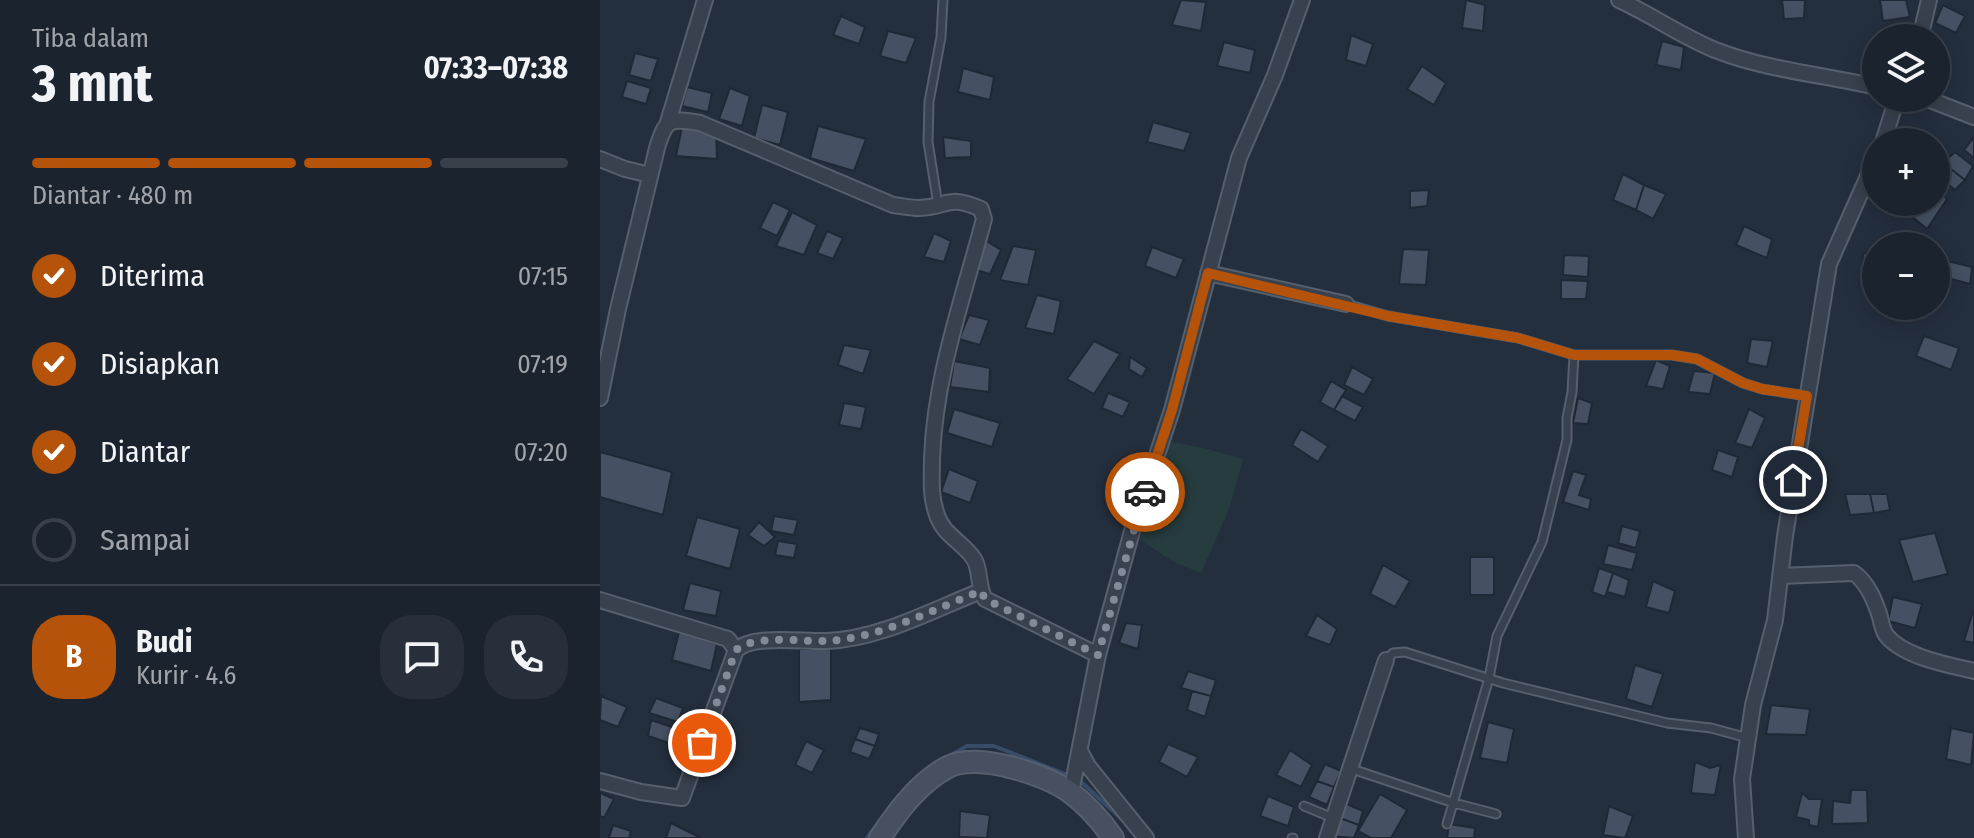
<!DOCTYPE html>
<html lang="id">
<head>
<meta charset="utf-8">
<style>
  :root { --surface:#1b232e; --page:#282f3a; --text:#f1f3f6; --muted:#a0a4aa; --line:#39404a; --accent:#b45309 }
  body { margin:0; font-family:"Fira Sans Condensed",sans-serif; background:var(--page); color:var(--text); height:100vh; display:flex; flex-direction:column; font-size:30px; white-space:nowrap }
  * { box-sizing:border-box; margin:0 }
  p { font-size:26px; color:var(--muted) }
  .icon { flex:none; width:44px; height:44px; fill:none; stroke:currentColor; stroke-width:2; stroke-linecap:round; stroke-linejoin:round }
  .map { position:relative; flex:1; overflow:hidden }
  .side { display:flex; flex-direction:column; background:var(--surface); width:600px }
  .side>* { flex:none }
  .controls { position:absolute; left:1262px; top:24px; display:grid; gap:16px }
  .controls a { display:grid; place-items:center; width:88px; height:88px; border-radius:50%; background:var(--surface); box-shadow:0 4px 20px #0003,0 0 0 2px var(--line); font-size:40px }
  .pin { position:absolute; display:grid; place-items:center; width:68px; height:68px; color:#fff; margin:-34px; border:4px solid #fff; border-radius:50%; box-shadow:0 2px 8px #0007 }
  .courier { position:absolute; display:grid; place-items:center; width:80px; height:80px; margin:-40px; border:6px solid #b45309; border-radius:50%; background:#fff; color:#222; box-shadow:0 2px 10px #0007 }
  .headline em { font-style:normal; font-weight:700 }
  .headline div { display:flex; flex-direction:column-reverse }
  .headline { display:flex; align-items:center; justify-content:space-between; height:136px; padding:0 32px }
  h1 { font-size:52px; font-weight:700; line-height:60px }
  .bar { display:grid; grid-template-columns:repeat(4,1fr); gap:12px 8px; align-content:center; height:96px; padding:0 32px }
  .bar i { height:10px; border-radius:6px; background:var(--line) }
  .bar .on { background:var(--accent) }
  .bar p { grid-column:span 4 }
  .line { display:flex; align-items:center; gap:20px; padding:0 32px; border-top:2px solid var(--line) }
  .line div { flex:1 }
  .round { display:grid; place-items:center; flex:none; width:84px; height:84px; border-radius:32px; background:var(--page) }
  ol { padding:0 32px; list-style:none }
  li { display:flex; align-items:center; gap:24px; height:88px }
  li p { margin-inline-start:auto }
  li .icon { padding:8px; border-radius:50%; background:var(--accent); color:#fff; stroke-width:4 }
  li:last-child { color:var(--muted) }
  li i { width:44px; height:44px; border:4px solid var(--line); border-radius:50% }
  main { display:flex; flex:1; min-height:0 }
  .map>svg:first-child { display:block }
</style>
</head>
<body>
<main>
<section class="side">
<div class="headline"><div><h1>3 mnt</h1><p>Tiba dalam</p></div><em>07:33–07:38</em></div>
<div class="bar"><i class="on"></i><i class="on"></i><i class="on"></i><i></i><p>Diantar · 480 m</p></div>
<ol>
<li><svg class="icon" aria-label="check" viewBox="0 0 24 24"><path d="M5 12l5 5 9-10"/></svg>Diterima<p>07:15</p></li>
<li><svg class="icon" aria-label="check" viewBox="0 0 24 24"><path d="M5 12l5 5 9-10"/></svg>Disiapkan<p>07:19</p></li>
<li><svg class="icon" aria-label="check" viewBox="0 0 24 24"><path d="M5 12l5 5 9-10"/></svg>Diantar<p>07:20</p></li>
<li><i></i>Sampai</li>
</ol>
<div class="line" style="height:144px"><b class="round" style="background:var(--accent);color:#fff">B</b><div><b>Budi</b><p>Kurir · 4.6</p></div><a class="round"><svg class="icon" aria-label="chat" viewBox="0 0 24 24"><path d="M4 5h16v11H9l-5 4z"/></svg></a><a class="round"><svg class="icon" aria-label="phone" viewBox="0 0 24 24"><path d="M5 4h4l2 5-3 2q2 4 5 5l2-3 5 2v4C11 20 4 13 5 4z"/></svg></a></div>
</section>
<div class="map">
<svg width="1374" height="838" viewBox="0 0 1374 838">
  <rect width="100%" height="100%" fill="#242f3e"/>
  <path fill="#263c3f" d="M566 441 604 448 643 459 629 509 601 573 574 562 537 538Z"/>
  <g fill="none" stroke-linecap="round" stroke-linejoin="round">
    <path stroke="#394c67" stroke-width="4" d="M348 757 367 746H394L470 776
      M478 779 525 822
      M288 809 305 789
      M267 838 278 823"/>
  </g>
  <path fill="#455162" stroke="#1f2835" stroke-width="2" d="M581 0 606 2 601 31 572 25Z
    M866 0 885 5 883 31 862 28Z
    M1182 0H1205L1204 18 1184 19Z
    M1280 0H1306L1310 17 1283 21Z
    M1343 5 1365 16 1356 33 1335 23Z
    M241 16 265 27 259 44 233 35Z
    M288 31 316 38 306 63 280 56Z
    M751 35 773 44 766 66 746 60Z
    M1062 41 1084 47 1081 70 1056 65Z
    M624 42 655 50 650 73 617 66Z
    M1336 48 1346 52 1340 67 1336 66Z
    M35 53 58 59 51 81 29 75Z
    M822 66 846 83 834 105 807 89Z
    M363 68 394 77 390 100 358 92Z
    M27 81 51 88 46 104 22 97Z
    M87 87 112 93 108 112 82 106Z
    M130 88 150 96 142 126 119 119Z
    M162 105 188 112 180 145 154 138Z
    M553 122 591 133 584 151 547 142Z
    M218 126 266 139 254 171 210 158Z
    M82 127 116 132 117 159 76 156Z
    M343 137 371 141V157L345 158Z
    M1374 137V158L1364 150Z
    M1355 152 1373 166 1365 180 1343 163Z
    M1343 163 1365 180 1355 190 1337 175Z
    M1023 174 1044 185 1036 210 1013 200Z
    M1044 185 1066 194 1053 219 1036 210Z
    M1336 188 1347 199 1327 229 1309 214 1318 202H1336Z
    M829 190 827 206 810 208V191Z
    M173 202 190 210 177 236 160 228Z
    M192 212 217 225 204 255 176 246Z
    M1144 226 1172 239 1167 258 1136 245Z
    M227 231 243 238 233 259 217 253Z
    M334 233 351 241 344 262 324 257Z
    M385 240 401 250 390 274 372 269Z
    M413 246 436 250 428 285 400 280Z
    M552 247 584 259 576 278 545 266Z
    M803 249 829 250 826 285 799 284Z
    M1263 253 1276 256 1275 284 1262 282Z
    M964 255 989 256 988 277 963 275Z
    M1339 259 1372 267 1370 284 1336 275Z
    M961 280 988 281 986 299H961Z
    M437 295 461 301 454 334 425 328Z
    M369 315 389 320 380 345 359 339Z
    M1324 336 1359 348 1351 370 1316 356Z
    M1151 339 1173 341 1167 367 1147 363Z
    M494 341 520 354 494 394 467 379Z
    M244 345 271 350 263 374 238 365Z
    M530 357 547 368 542 377 529 369Z
    M1056 360 1070 366 1063 389 1046 386Z
    M354 361 390 368 389 392 350 387Z
    M752 367 773 379 764 395 744 385Z
    M1094 371 1115 373 1110 394 1088 392Z
    M731 381 746 390 734 410 720 402Z
    M508 393 530 402 523 417 502 408Z
    M742 396 763 407 755 421 734 410Z
    M978 398 992 403 988 424 973 423Z
    M244 403 266 407 261 429 239 425Z
    M354 409 400 423 392 447 347 433Z
    M1149 409 1165 418 1152 448 1135 443Z
    M701 429 728 446 718 462 692 445Z
    M1118 450 1138 457 1132 477 1112 470Z
    M0 452 72 472 63 515 0 497Z
    M349 469 378 481 370 503 341 492Z
    M973 471 986 475 979 495 991 499 989 510 963 502Z
    M1245 494H1270L1274 513 1250 515Z
    M1270 494H1287L1290 510 1274 513Z
    M174 516 198 520 194 535 171 531Z
    M97 517 140 529 130 569 86 556Z
    M159 522 175 537 164 546 148 535Z
    M1022 526 1040 531 1036 548 1018 543Z
    M1335 533 1348 574 1313 582 1299 540Z
    M178 541 197 544 194 558 175 555Z
    M1008 545 1037 553 1032 570 1003 564Z
    M870 557H894V595H870Z
    M783 565 810 581 795 607 770 594Z
    M999 568 1013 573 1005 597 992 592Z
    M1013 573 1029 580 1025 597 1007 592Z
    M1053 581 1075 591 1069 613 1046 607Z
    M90 583 121 591 116 616 83 610Z
    M1293 597 1322 604 1315 628 1288 621Z
    M1373 611H1374V643L1364 641Z
    M717 615 737 629 730 645 706 636Z
    M526 623 542 625 538 649 519 643Z
    M79 632 117 644 111 671 72 660Z
    M199 649H231V700L199 702Z
    M1035 665 1063 674 1052 707 1026 699Z
    M588 671 616 680 611 696 581 688Z
    M592 691 611 696 605 717 587 710Z
    M1 696 27 707 18 727 0 720Z
    M56 698 83 708 78 722 49 713Z
    M1171 705 1210 709 1206 735 1166 734Z
    M51 720 75 728 69 743 48 736Z
    M888 722 914 729 907 763 880 758Z
    M260 728 279 734 275 746 255 739Z
    M1351 728 1374 733 1371 765 1346 759Z
    M255 739 275 746 269 759 250 752Z
    M206 741 224 750 212 773 195 765Z
    M568 744 598 757 587 777 559 762Z
    M690 750 712 765 701 787 676 775Z
    M1095 762 1110 768 1121 765 1115 795 1091 793Z
    M725 764 741 771 734 787 717 781Z
    M717 781 734 787 727 805 709 797Z
    M1251 790H1267L1268 823 1232 824 1233 801 1250 803Z
    M0 793 14 799 4 818 0 816Z
    M1202 793 1209 799H1222L1218 827 1209 825V820L1196 817Z
    M780 794 807 810 791 838H771L758 831Z
    M668 796 694 807 688 826 660 816Z
    M742 802 763 811 759 825 737 817Z
    M1009 806 1033 816 1025 838 1003 835Z
    M360 811 390 815 387 838 359 837Z
    M737 817 759 825 754 838 731 836Z
    M71 823 101 838H66Z
    M849 824 875 828 874 838H847Z
    M13 825 31 831 29 838H9Z"/>
  <g fill="none" stroke-linecap="round" stroke-linejoin="round">
    <defs>
      <path id="lane" d="M338 205 328 142 329 102 341 37 343 0
        M746 304 788 316 918 338 974 355 972 392 967 418V440L942 542 897 636 889 678 847 824
        M974 355H1072L1097 359 1143 383 1162 389 1207 396
        M786 660 793 653 805 652 903 683 1067 723 1111 728 1148 738
        M749 768 854 803 896 814
        M704 806 733 818
        M692 838H693"/>
      <path id="street" d="M1019 0C1052 15 1086 39 1118 51 1167 70 1225 75 1276 87
        M1320 38 1329 0
        M1325 98 1374 117
        M68 122 105 0
        M1283 142 1297 98
        M0 159 25 169 50 175
        M608 273 746 304
        M0 398 18 309 57 148C66 118 70 118 100 123L293 205C302 206 311 208 319 208 349 207 347 194 381 209L384 219C363 299 335 375 332 458 332 477 330 494 336 512 342 535 362 541 374 559 381 570 377 585 385 599L498 655
        M1180 576 1254 573C1268 583 1275 601 1280 617 1281 622 1283 630 1286 635 1303 657 1349 665 1374 671
        M0 600 128 639 136 650
        M480 751 488 766 546 838
        M0 781 41 792 82 798 136 650C154 634 202 642 227 641 280 639 332 610 381 591
        M471 793 498 655 534 524 572 410 639 158 675 75 702 0
        M727 838 786 660
        M1146 838 1142 779 1153 705 1175 620 1185 536 1229 264 1276 158"/>
      <path id="secondary" d="M280 838C297 812 319 782 348 767 376 752 447 774 471 793 487 805 502 822 513 838"/>
    </defs>
    <use href="#lane" stroke="#565f6c" stroke-width="11"/>
    <use href="#street" stroke="#565f6c" stroke-width="18"/>
    <use href="#secondary" stroke="#565f6c" stroke-width="24"/>
    <use href="#lane" stroke="#38414e" stroke-width="7"/>
    <use href="#street" stroke="#38414e" stroke-width="14"/>
    <use href="#secondary" stroke="#465061" stroke-width="20"/>
  </g>
  <g fill="none" stroke-linecap="round" stroke-linejoin="round">
    <path stroke="#828b98" stroke-width="8" stroke-dasharray="0 14.4" d="M102 743 136 650C154 634 202 642 227 641 280 638 332 610 381 591L385 599 498 655 545 492"/>
    <path stroke="#b45309" stroke-width="10" d="M545 492 572 410 608 273 788 316 918 338 974 355H1072L1097 359 1143 383 1162 389 1207 396 1193 480"/>
  </g>
</svg>
<div class="controls">
<a><svg class="icon" aria-label="layers" viewBox="0 0 24 24"><path d="M12 4l9 5-9 5-9-5zM3 14l9 5 9-5"/></svg></a>
<a>+</a>
<a>−</a>
</div>
<div class="pin" style="left:102px;top:743px;background:#ea580c"><svg class="icon" aria-label="bag" viewBox="0 0 24 24"><path d="M5 8h14l-1 12H6zM9 8a3 3 0 0 1 6 0"/></svg></div>
<div class="pin" style="left:1193px;top:480px;background:#1f2937"><svg class="icon" aria-label="home" viewBox="0 0 24 24"><path d="M3 11l9-7 9 7M6 9v11h12V9"/></svg></div>
<div class="courier" style="left:545px;top:492px"><svg class="icon" aria-label="car" viewBox="0 0 24 24"><path d="M5 17H2v-5l4-1 3-4h7l3 4 3 1v5h-3M9 17h6M6 11h13"/><circle cx="7" cy="17" r="2"/><circle cx="17" cy="17" r="2"/></svg></div>
</div>
</main>
</body>
</html>
